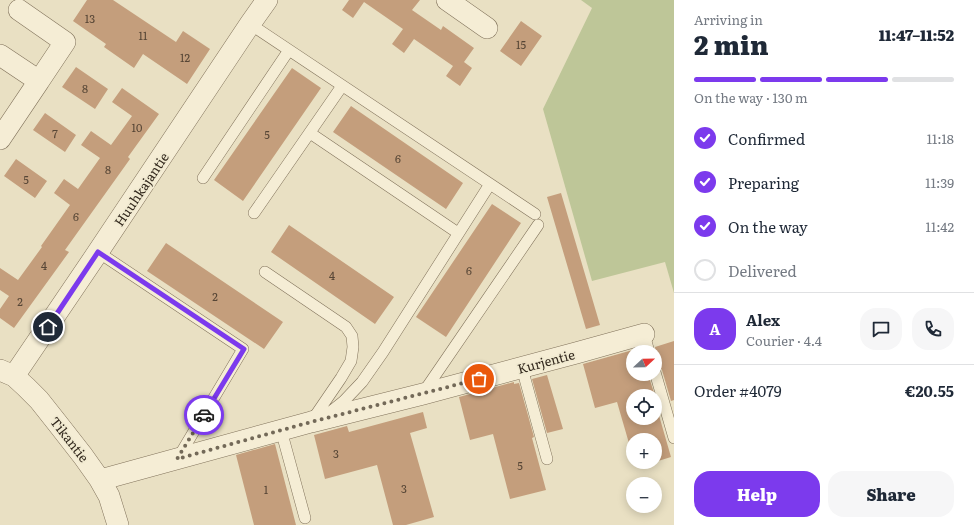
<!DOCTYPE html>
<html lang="en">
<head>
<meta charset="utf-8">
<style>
  :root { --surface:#fff; --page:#f6f6f7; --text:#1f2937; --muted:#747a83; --line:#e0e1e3; --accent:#7c3aed }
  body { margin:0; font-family:Literata,serif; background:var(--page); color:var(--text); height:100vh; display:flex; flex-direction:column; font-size:15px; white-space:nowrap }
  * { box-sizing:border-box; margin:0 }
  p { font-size:13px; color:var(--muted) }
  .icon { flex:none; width:22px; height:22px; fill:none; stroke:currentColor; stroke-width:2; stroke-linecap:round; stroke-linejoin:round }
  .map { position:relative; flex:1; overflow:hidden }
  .side { display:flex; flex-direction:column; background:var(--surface); width:300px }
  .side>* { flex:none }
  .needle { width:26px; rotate:68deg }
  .tools { position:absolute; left:626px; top:345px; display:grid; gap:8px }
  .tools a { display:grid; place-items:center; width:36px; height:36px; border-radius:50%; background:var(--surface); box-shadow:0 2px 10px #0003; font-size:20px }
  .pin { position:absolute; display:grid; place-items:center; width:34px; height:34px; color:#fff; margin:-17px; border:2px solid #fff; border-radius:50%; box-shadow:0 1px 4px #0007 }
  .courier { position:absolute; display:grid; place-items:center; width:40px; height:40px; margin:-20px; border:3px solid #7c3aed; border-radius:50%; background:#fff; color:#222; box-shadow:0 1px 5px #0007 }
  .overview em { font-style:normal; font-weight:800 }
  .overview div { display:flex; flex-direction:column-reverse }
  .overview { display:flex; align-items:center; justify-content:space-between; height:68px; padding:0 20px }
  h1 { font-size:26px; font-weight:800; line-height:30px }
  .bar { display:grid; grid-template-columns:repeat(4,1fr); gap:6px 4px; align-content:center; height:48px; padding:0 20px }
  .bar i { height:5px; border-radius:3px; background:var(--line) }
  .bar .active { background:var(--accent) }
  .bar p { grid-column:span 4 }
  .line { display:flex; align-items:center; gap:10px; padding:0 20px; border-top:1px solid var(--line) }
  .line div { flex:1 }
  .round { display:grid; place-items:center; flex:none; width:42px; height:42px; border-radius:16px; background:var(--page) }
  ol { padding:0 20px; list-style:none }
  li { display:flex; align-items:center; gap:12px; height:44px }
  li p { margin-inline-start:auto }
  li .icon { padding:4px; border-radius:50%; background:var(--accent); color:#fff; stroke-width:4 }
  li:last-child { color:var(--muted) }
  li i { width:22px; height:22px; border:2px solid var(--line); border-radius:50% }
  .cta { display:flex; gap:8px; margin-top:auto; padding:8px 20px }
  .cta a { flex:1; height:46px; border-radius:16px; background:var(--accent); color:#fff; font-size:16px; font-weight:800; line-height:46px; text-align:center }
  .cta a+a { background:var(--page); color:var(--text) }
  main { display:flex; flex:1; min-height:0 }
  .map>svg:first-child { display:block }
</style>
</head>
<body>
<main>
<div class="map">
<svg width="674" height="525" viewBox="0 0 674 525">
  <rect width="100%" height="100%" fill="#e9e0c3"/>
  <path fill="#bec698" d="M581 0H674V293L665 262 592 281 543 109 592 8Z"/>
  <path fill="#c49e7c" d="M87 0H113L176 42 183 31 210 49 187 84 143 54 134 68 104 47 106 44 73 21Z
    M349 0H420L412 10 441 30 443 26 474 48 464 62 472 68 460 86 446 76 453 66 414 39 404 53 392 44 403 29 364 2 353 18 342 10Z
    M521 21 542 36 521 66 500 51Z
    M76 67 108 89 95 109 62 87Z
    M292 68 321 88 243 201 214 180Z
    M122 88 159 114 128 157 130 159 65 250 69 252 14 328 0 318V309L9 296 0 290V268L18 280 42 247 41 246 70 205 54 193 64 179 78 189 100 158 81 145 91 131 111 145 132 116 112 102Z
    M351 106 463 183 446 209 333 132Z
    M45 113 76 135 65 152 33 130Z
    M16 159 47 181 35 198 4 176Z
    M561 193 600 325 586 329 547 197Z
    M492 204 521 223 446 337 416 317Z
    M289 225 394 297 375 324 271 252Z
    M166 243 283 322 264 349 147 271Z
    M674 341V400L671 401 662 370 660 367 655 365 656 353 655 347Z
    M640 348 642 352H633V374H648L655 396H633V418H655V397L657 405H656L671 457 655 462V440H633V457L617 402 595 408 583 364Z
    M547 375 563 429 547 433 532 379Z
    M514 382V384L519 383 534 437 532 438 546 490 510 499 493 434 470 440 459 397Z
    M423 412 427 428 410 433 434 517 406 525H393L377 465 325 479 314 435 347 426 349 432Z
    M275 444 296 525H254L236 455Z
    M634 462H654L636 467Z"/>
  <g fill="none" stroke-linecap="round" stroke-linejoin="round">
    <defs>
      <path id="lane" d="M250 24 535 214
        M310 133 458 233
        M203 178 289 50
        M254 213 342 86
        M98 252 243 349 178 458
        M265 272 346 327 352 336 353 347 351 361 341 378 311 422
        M644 334 649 352
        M522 368 547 459
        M655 372 674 438
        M423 393 538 225
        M329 413 344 401 362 382 383 352 490 184
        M281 430 305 518"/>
      <path id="street" d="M447 0 487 28
        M19 10 65 42 39 81
        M0 55 39 81 0 139
        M0 370 14 376 26 387 39 400 58 424 83 456 100 480 109 496 118 525
        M14 376 98 252 250 24 267 0
        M100 480 311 422 423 394 576 353 644 334"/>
    </defs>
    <use href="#lane" stroke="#81725b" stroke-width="12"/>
    <use href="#street" stroke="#81725b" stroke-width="22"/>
    <use href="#lane" stroke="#f5edd5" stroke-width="11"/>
    <use href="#street" stroke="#f5edd5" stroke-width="21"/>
  </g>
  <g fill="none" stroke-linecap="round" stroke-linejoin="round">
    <path stroke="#736958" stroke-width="4" stroke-dasharray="0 7.2" d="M204 415 177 459 311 422 479 379"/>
    <path stroke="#7c3aed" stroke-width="5" d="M48 327 98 252 244 349 204 415"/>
  </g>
  <g text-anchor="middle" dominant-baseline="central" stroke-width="3.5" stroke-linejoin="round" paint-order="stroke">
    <g font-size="11" fill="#574636">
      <text x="90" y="18">13</text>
      <text x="143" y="35">11</text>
      <text x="521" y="44">15</text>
      <text x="185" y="57">12</text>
      <text x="85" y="88">8</text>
      <text x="137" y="127">10</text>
      <text x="55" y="133">7</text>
      <text x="267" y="134">5</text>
      <text x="398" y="158">6</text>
      <text x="108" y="169">8</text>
      <text x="26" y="179">5</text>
      <text x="76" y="216">6</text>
      <text x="44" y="265">4</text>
      <text x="469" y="270">6</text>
      <text x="332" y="275">4</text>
      <text x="215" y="296">2</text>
      <text x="20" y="301">2</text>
      <text x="336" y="453">3</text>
      <text x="520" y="465">5</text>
      <text x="404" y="488">3</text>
      <text x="266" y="489">1</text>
    </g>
    <g font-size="13" fill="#33291e" stroke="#f1ead1">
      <text transform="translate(141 189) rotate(-56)">Huuhkajantie</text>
      <text transform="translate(546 361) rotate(-15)">Kurjentie</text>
      <text transform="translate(70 439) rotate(52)">Tikantie</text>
    </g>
  </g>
</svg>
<div class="tools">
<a><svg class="needle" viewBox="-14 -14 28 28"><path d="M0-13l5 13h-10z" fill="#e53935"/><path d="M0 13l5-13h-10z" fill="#747a83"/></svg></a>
<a><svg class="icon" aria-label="locate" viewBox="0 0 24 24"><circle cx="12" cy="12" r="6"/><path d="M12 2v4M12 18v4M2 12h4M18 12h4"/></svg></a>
<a>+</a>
<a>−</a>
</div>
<div class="pin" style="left:479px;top:379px;background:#ea580c"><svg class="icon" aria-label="bag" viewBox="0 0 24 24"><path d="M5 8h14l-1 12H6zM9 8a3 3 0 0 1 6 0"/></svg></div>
<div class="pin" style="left:48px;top:327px;background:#1f2937"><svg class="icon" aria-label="home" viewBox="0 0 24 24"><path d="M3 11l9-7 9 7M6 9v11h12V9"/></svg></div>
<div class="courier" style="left:204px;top:415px"><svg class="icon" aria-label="car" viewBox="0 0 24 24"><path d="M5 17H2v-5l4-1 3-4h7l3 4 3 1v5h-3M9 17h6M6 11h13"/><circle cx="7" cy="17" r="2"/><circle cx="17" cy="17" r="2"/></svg></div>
</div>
<section class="side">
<div class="overview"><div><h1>2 min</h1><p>Arriving in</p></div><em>11:47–11:52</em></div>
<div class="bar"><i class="active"></i><i class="active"></i><i class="active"></i><i></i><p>On the way · 130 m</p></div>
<ol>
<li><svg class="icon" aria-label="check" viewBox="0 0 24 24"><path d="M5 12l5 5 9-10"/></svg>Confirmed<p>11:18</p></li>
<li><svg class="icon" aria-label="check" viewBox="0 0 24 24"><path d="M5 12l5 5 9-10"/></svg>Preparing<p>11:39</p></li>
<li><svg class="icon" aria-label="check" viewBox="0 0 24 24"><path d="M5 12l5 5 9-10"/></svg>On the way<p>11:42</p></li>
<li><i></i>Delivered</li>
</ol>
<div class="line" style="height:72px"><b class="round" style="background:var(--accent);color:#fff">A</b><div><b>Alex</b><p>Courier · 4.4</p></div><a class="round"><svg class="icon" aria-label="chat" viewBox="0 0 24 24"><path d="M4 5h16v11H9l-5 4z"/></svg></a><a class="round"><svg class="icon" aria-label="phone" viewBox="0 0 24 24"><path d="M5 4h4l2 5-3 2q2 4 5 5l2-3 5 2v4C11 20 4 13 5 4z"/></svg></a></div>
<div class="line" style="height:52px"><div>Order #4079</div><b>€20.55</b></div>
<div class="cta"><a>Help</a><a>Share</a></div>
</section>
</main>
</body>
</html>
